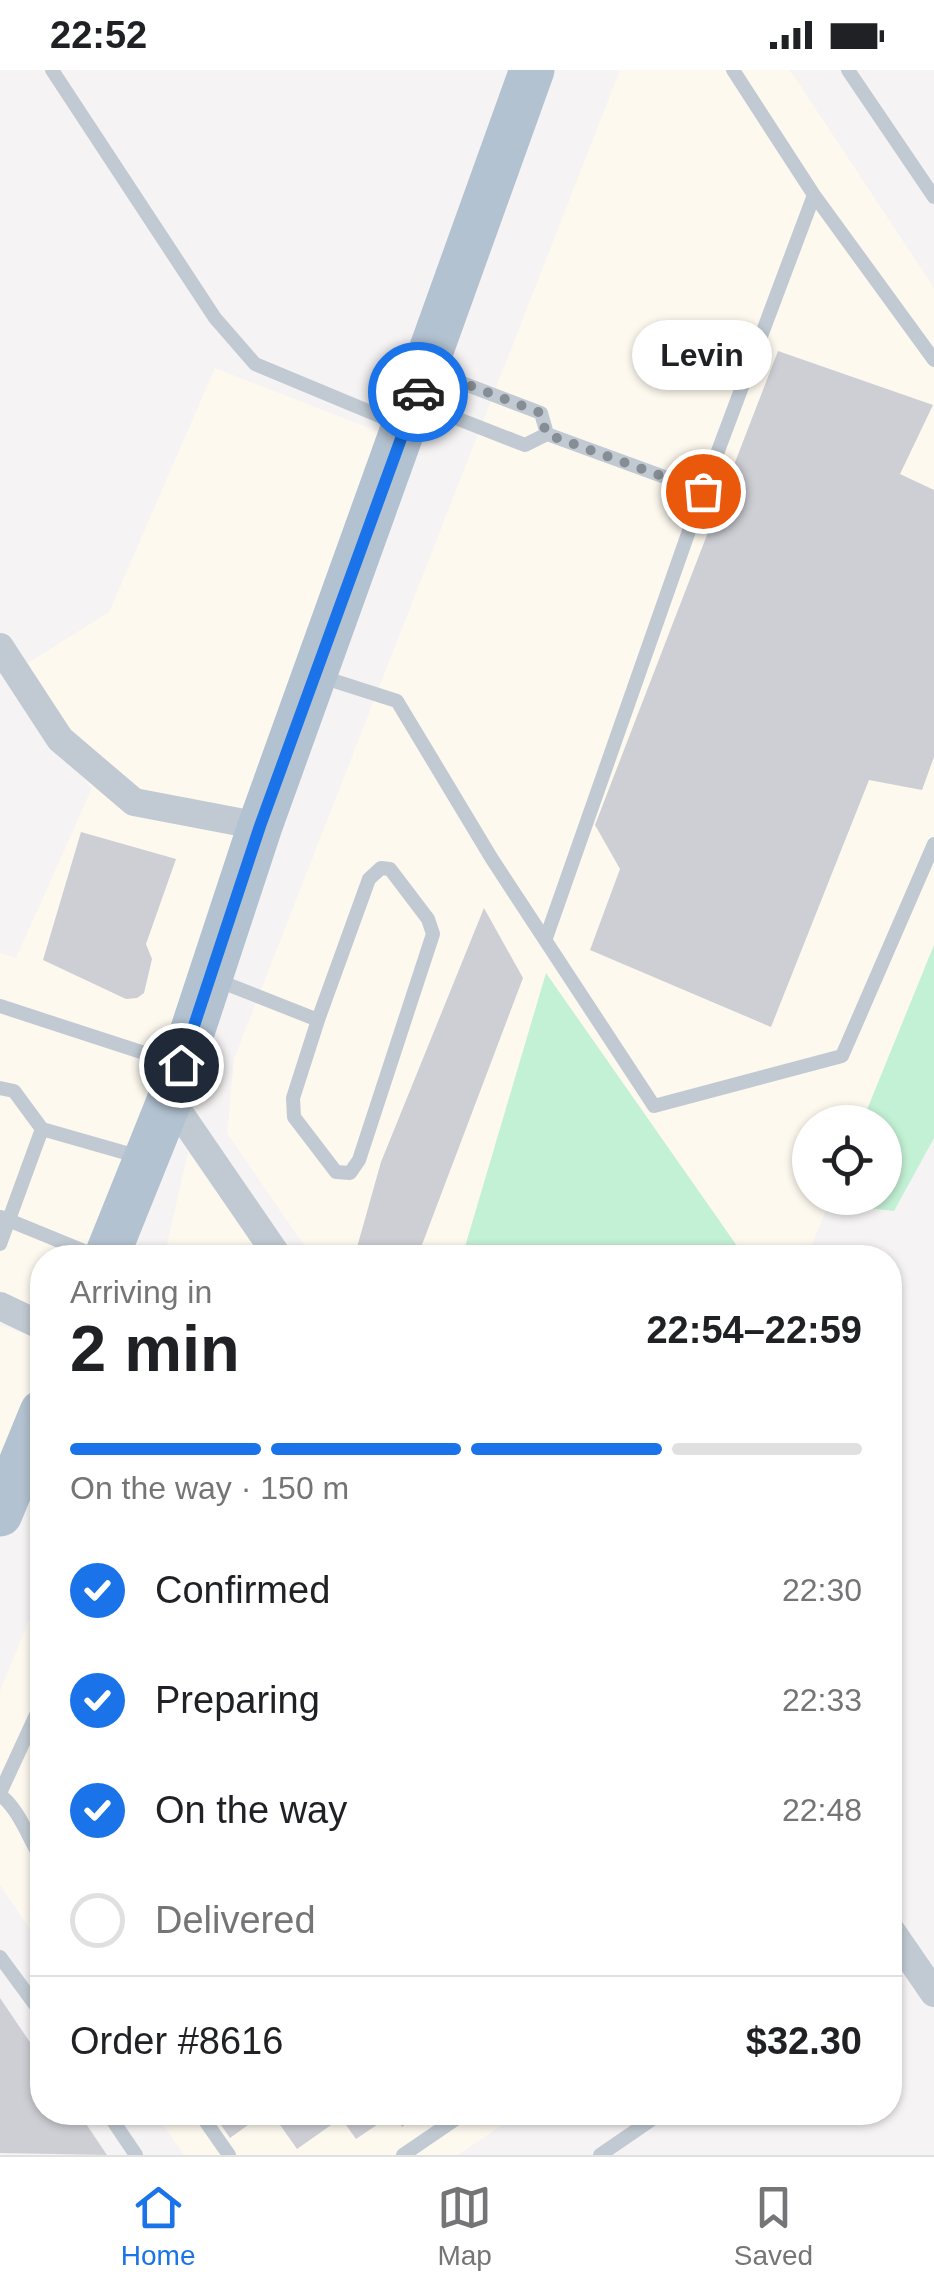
<!DOCTYPE html>
<html lang="en">
<head>
<meta charset="utf-8">
<style>
  :root { --surface:#fff; --page:#f2f2f2; --text:#202124; --muted:#757577; --line:#e0e0e0; --accent:#1a73e8 }
  body { margin:0; font-family:Arial,sans-serif; background:var(--page); color:var(--text); height:100vh; display:flex; flex-direction:column; font-size:38px; white-space:nowrap }
  * { box-sizing:border-box; margin:0 }
  p { font-size:32px; color:var(--muted) }
  .icon { flex:none; width:55px; height:55px; fill:none; stroke:currentColor; stroke-width:2; stroke-linecap:round; stroke-linejoin:round }
  .map { position:relative; flex:1; overflow:hidden }
  .sheet { position:absolute; left:30px; top:1175px; width:872px; height:880px; display:flex; flex-direction:column; background:var(--surface); border-radius:40px; box-shadow:0 2px 8px #0004 }
  .sheet>* { flex:none }
  .tools { position:absolute; left:792px; top:1035px; display:grid; gap:20px }
  .tools a { display:grid; place-items:center; width:110px; height:110px; border-radius:50%; background:var(--surface); box-shadow:0 2px 8px #0004; font-size:50px }
  .pin { position:absolute; display:grid; place-items:center; width:85px; height:85px; color:#fff; margin:-42px; border:5px solid #fff; border-radius:50%; box-shadow:0 2px 10px #0007 }
  .courier { position:absolute; display:grid; place-items:center; width:100px; height:100px; margin:-50px; border:8px solid #1a73e8; border-radius:50%; background:#fff; color:#222; box-shadow:0 2px 12px #0007 }
  .bubble { position:absolute; height:70px; border-radius:35px; background:var(--surface); box-shadow:0 2px 8px #0004; font-size:32px; font-weight:700; line-height:70px; text-align:center }
  .headline em { font-style:normal; font-weight:700 }
  .headline div { display:flex; flex-direction:column-reverse }
  .headline { display:flex; align-items:center; justify-content:space-between; height:170px; padding:0 40px }
  h1 { font-size:65px; font-weight:700; line-height:75px }
  .bar { display:grid; grid-template-columns:repeat(4,1fr); gap:15px 10px; align-content:center; height:120px; padding:0 40px }
  .bar i { height:12px; border-radius:8px; background:var(--line) }
  .bar .selected { background:var(--accent) }
  .bar p { grid-column:span 4 }
  .line { display:flex; align-items:center; gap:25px; padding:0 40px; border-top:2px solid var(--line) }
  .line div { flex:1 }
  ol { padding:0 40px; list-style:none }
  li { display:flex; align-items:center; gap:30px; height:110px }
  li p { margin-inline-start:auto }
  li .icon { padding:10px; border-radius:50%; background:var(--accent); color:#fff; stroke-width:4 }
  li:last-child { color:var(--muted) }
  li i { width:55px; height:55px; border:5px solid var(--line); border-radius:50% }
  .status { display:flex; justify-content:space-between; align-items:center; height:70px; padding:0 50px; background:var(--surface); direction:ltr }
  .status svg { height:28px; fill:currentColor }
  .menu { display:flex; justify-content:space-around; align-items:center; height:140px; border-top:2px solid var(--line); background:var(--surface); font-size:28px; color:var(--muted) }
  .menu a { display:grid; justify-items:center; gap:5px }
  .menu .selected { color:var(--accent) }
  .map>svg:first-child { display:block }
</style>
</head>
<body>
<div class="status"><b>22:52</b><svg viewBox="0 0 49 12"><path d="M0 12V9h3v3zM5 12V6h3v6zM10 12V3h3v9zM15 12V0h3v12zM26 1h20v11H26zM47 4h2v5h-2z"/></svg></div>
<div class="map">
<svg width="934" height="2085" viewBox="0 0 934 2085">
  <rect width="100%" height="100%" fill="#f5f3f3"/>
  <path fill="#fdf9ef" d="M620 0H790L934 218V875L862 1052H810V1128H831L807 1187H745L546 904 462 1187H312L227 1063 234 989Z
    M215 298 387 365 87 1187 42 1188V1243L0 1228V883L16 888 92 718 46 668 4 608 109 542Z
    M188 1082 263 1187 164 1188Z
    M0 1255 42 1270V1307L0 1405Z
    M42 1518V1877L0 1815V1621Z
    M155 2043H520L458 2085H184Z"/>
  <path fill="#c3f1d5" d="M934 875V1068L894 1141 869 1138 860 1128H885V1052H862Z
    M546 903 744 1186 462 1187Z"/>
  <path fill="#cdcfd5" d="M778 281 933 335 900 404 934 420V687L922 720 869 710 771 957 590 880 620 799 595 755Z
    M81 762 176 789 146 874 152 889 144 923 137 928 126 929 43 890Z
    M484 838 523 908 417 1188H354L381 1092Z
    M0 1928 42 1990V2042H78L107 2085 0 2083Z
    M212 2042H266L230 2068Z
    M271 2042H423L402 2057 393 2044 356 2069 341 2048 297 2079Z"/>
  <g fill="none" stroke-linecap="round" stroke-linejoin="round">
    <path stroke="#c1cad2" stroke-width="14" d="M52 0 215 248 255 294 399 354
      M733 0 814 125 934 290
      M848 0 934 127
      M431 301 541 343 547 364
      M420 334 525 375 547 364 703 421
      M322 607 397 631 492 789 654 1036 842 986 934 774
      M546 868 703 421 814 125
      M214 909 318 950 293 1028 294 1047 336 1102 350 1103 359 1090 433 864 428 849 390 799 381 798 369 809 318 950
      M0 936 175 993
      M0 1018 14 1021 42 1059 140 1087
      M1 1147 101 1188
      M0 1174 42 1059
      M0 1723 42 1632
      M0 1725C18 1737 30 1771 42 1790
      M0 1887 42 1944
      M107 2042 136 2085
      M199 2042 229 2085
      M403 2085 466 2042
      M600 2085 651 2050"/>
    <path stroke="#c1cad2" stroke-width="28" d="M0 577 60 669 134 732 260 756
      M170 1029 279 1188
      M0 1236 42 1256
      M890 1859 934 1923"/>
    <path stroke="#b3c2d1" stroke-width="45" d="M106 1188 170 1029 260 756 532 0
      M0 1444 42 1342"/>
  </g>
  <g fill="none" stroke-linecap="round" stroke-linejoin="round">
    <path stroke="#868d94" stroke-width="10" stroke-dasharray="0 18" d="M418 322 427 299 541 343 546 364 703 421"/>
    <path stroke="#1a73e8" stroke-width="12" d="M181 995 260 756 418 322"/>
  </g>
</svg>
<div class="tools">
<a><svg class="icon" aria-label="locate" viewBox="0 0 24 24"><circle cx="12" cy="12" r="6"/><path d="M12 2v4M12 18v4M2 12h4M18 12h4"/></svg></a>
</div>
<div class="pin" style="left:703px;top:421px;background:#ea580c"><svg class="icon" aria-label="bag" viewBox="0 0 24 24"><path d="M5 8h14l-1 12H6zM9 8a3 3 0 0 1 6 0"/></svg></div>
<div class="pin" style="left:181px;top:995px;background:#1f2937"><svg class="icon" aria-label="home" viewBox="0 0 24 24"><path d="M3 11l9-7 9 7M6 9v11h12V9"/></svg></div>
<div class="courier" style="left:418px;top:322px"><svg class="icon" aria-label="car" viewBox="0 0 24 24"><path d="M5 17H2v-5l4-1 3-4h7l3 4 3 1v5h-3M9 17h6M6 11h13"/><circle cx="7" cy="17" r="2"/><circle cx="17" cy="17" r="2"/></svg></div>
<div class="bubble" style="left:632px;top:250px;width:140px">Levin</div>
<section class="sheet">
<div class="headline"><div><h1>2 min</h1><p>Arriving in</p></div><em>22:54–22:59</em></div>
<div class="bar"><i class="selected"></i><i class="selected"></i><i class="selected"></i><i></i><p>On the way · 150 m</p></div>
<ol>
<li><svg class="icon" aria-label="check" viewBox="0 0 24 24"><path d="M5 12l5 5 9-10"/></svg>Confirmed<p>22:30</p></li>
<li><svg class="icon" aria-label="check" viewBox="0 0 24 24"><path d="M5 12l5 5 9-10"/></svg>Preparing<p>22:33</p></li>
<li><svg class="icon" aria-label="check" viewBox="0 0 24 24"><path d="M5 12l5 5 9-10"/></svg>On the way<p>22:48</p></li>
<li><i></i>Delivered</li>
</ol>
<div class="line" style="height:130px"><div>Order #8616</div><b>$32.30</b></div>
</section>
</div>
<nav class="menu">
<a class="selected"><svg class="icon" aria-label="home" viewBox="0 0 24 24"><path d="M3 11l9-7 9 7M6 9v11h12V9"/></svg>Home</a>
<a><svg class="icon" aria-label="map" viewBox="0 0 24 24"><path d="M3 6l6-2 6 2 6-2v14l-6 2-6-2-6 2zM9 4v14M15 6v14"/></svg>Map</a>
<a><svg class="icon" aria-label="saved" viewBox="0 0 24 24"><path d="M7 4h10v16l-5-4-5 4z"/></svg>Saved</a>
</nav>
</body>
</html>
